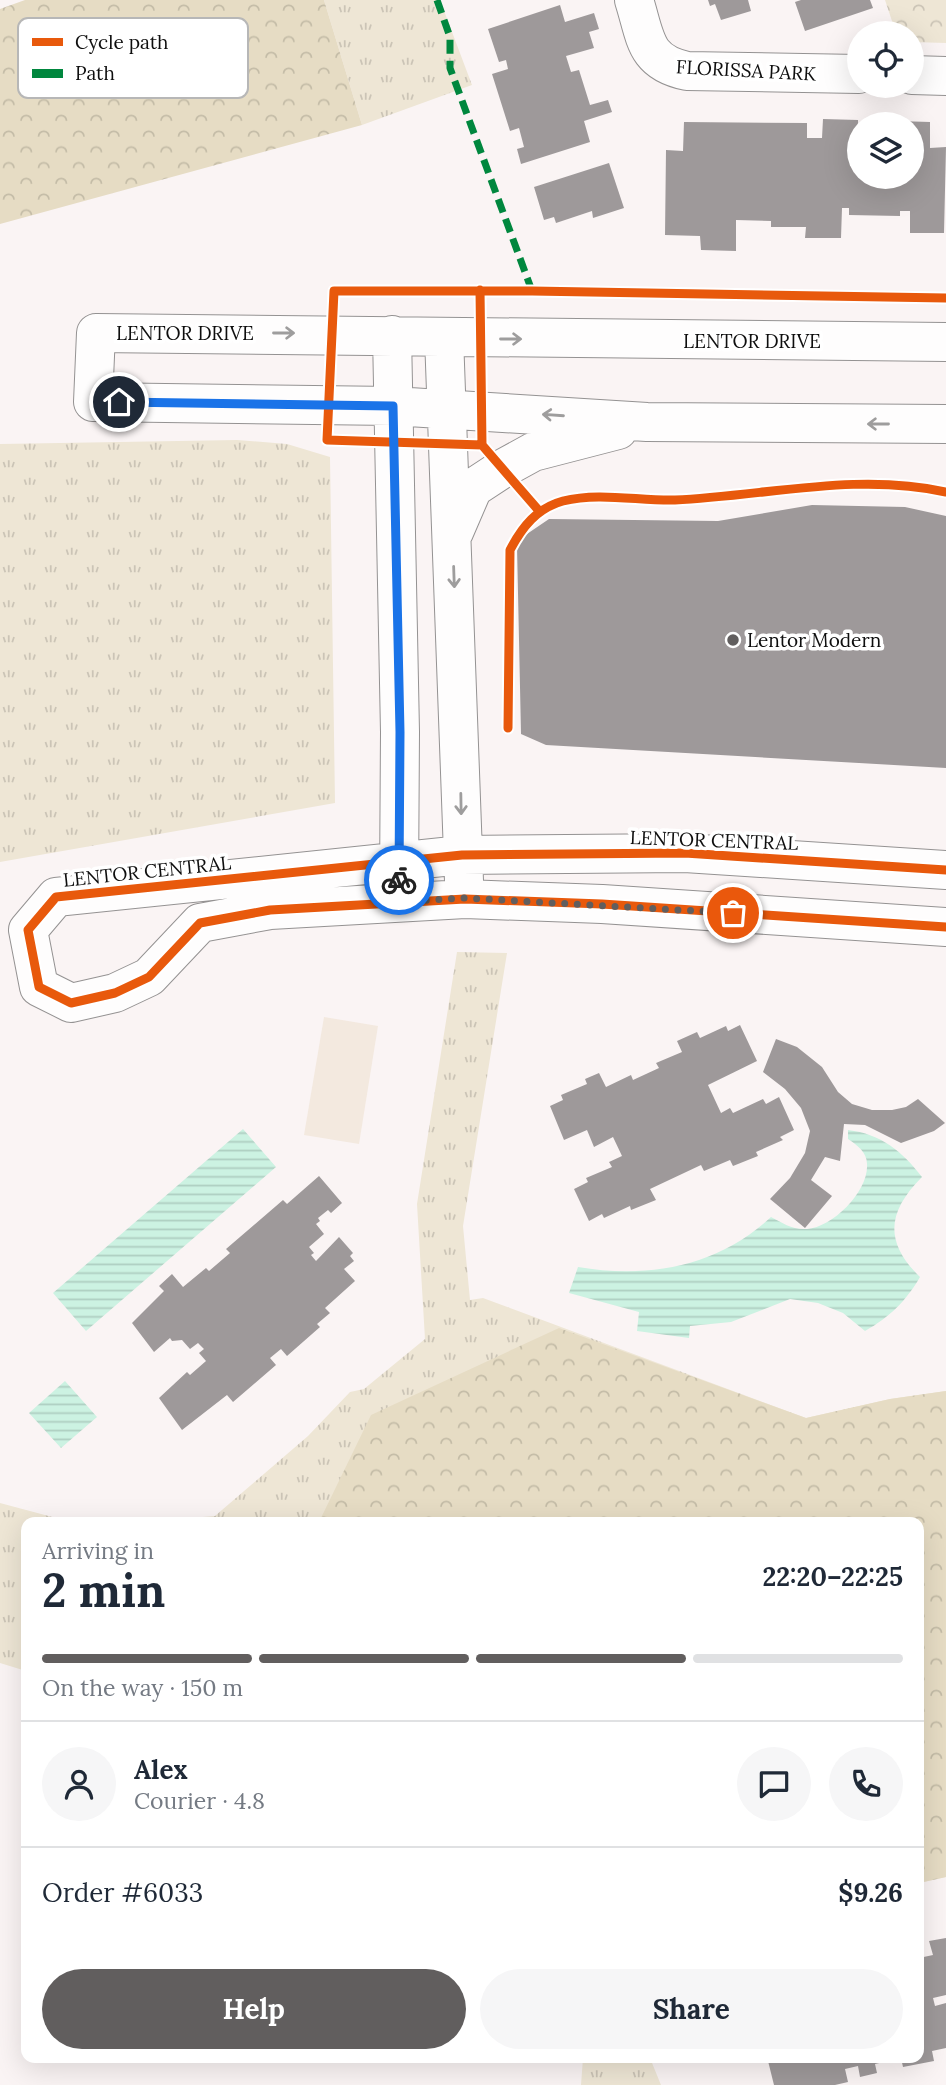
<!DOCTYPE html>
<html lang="en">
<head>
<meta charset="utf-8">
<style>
  :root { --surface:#fff; --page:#f6f6f7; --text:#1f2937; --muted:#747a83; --line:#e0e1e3; --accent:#615e5e }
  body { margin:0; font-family:Lora,serif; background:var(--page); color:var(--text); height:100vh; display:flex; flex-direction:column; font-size:26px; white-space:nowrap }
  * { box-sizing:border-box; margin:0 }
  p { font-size:23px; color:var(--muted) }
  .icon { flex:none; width:38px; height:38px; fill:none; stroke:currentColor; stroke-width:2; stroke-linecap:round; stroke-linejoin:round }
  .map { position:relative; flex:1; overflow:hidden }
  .details { position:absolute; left:21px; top:1517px; width:903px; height:546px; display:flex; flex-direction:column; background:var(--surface); border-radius:14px; box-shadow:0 7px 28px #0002 }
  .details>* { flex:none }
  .buttons { position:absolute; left:847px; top:21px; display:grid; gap:14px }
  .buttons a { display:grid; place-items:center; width:77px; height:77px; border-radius:50%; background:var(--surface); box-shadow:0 7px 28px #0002; font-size:35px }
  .pin { position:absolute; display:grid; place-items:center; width:60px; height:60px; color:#fff; margin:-30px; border:4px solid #fff; border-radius:50%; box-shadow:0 2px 7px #0007 }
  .courier { position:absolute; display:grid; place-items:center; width:70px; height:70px; margin:-35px; border:5px solid #1a73e8; border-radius:50%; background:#fff; color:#222; box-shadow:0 2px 9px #0007 }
  .head em { font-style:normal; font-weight:700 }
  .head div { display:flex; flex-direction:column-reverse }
  .head { display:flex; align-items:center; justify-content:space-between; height:119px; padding:0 21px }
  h1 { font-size:46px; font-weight:700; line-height:52px }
  .bar { display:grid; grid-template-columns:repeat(4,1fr); gap:10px 7px; align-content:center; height:84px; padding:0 21px }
  .bar i { height:9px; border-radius:5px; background:var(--line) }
  .bar .on { background:var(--accent) }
  .bar p { grid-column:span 4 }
  .line { display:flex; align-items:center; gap:18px; padding:0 21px; border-top:2px solid var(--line) }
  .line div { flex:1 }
  .round { display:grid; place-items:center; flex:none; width:74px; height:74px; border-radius:37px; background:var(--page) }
  .cta { display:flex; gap:14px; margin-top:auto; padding:14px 21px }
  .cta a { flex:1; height:80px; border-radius:42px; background:var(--accent); color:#fff; font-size:28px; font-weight:700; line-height:80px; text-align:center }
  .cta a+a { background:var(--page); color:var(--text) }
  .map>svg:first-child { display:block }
</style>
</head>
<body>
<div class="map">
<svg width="946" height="2085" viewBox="0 0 946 2085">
  <defs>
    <pattern id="grass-tufts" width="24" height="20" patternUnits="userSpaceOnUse" patternTransform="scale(1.75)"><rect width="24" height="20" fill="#eee6d5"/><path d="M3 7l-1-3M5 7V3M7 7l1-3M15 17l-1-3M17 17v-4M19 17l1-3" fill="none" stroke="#cbc4b6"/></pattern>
    <pattern id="forest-crowns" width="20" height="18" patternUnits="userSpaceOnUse" patternTransform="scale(1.75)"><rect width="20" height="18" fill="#e6dcc4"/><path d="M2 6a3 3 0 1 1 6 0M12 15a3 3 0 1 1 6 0" fill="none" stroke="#c4bca7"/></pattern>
    <pattern id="park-crowns" width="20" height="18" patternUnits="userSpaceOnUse" patternTransform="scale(1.75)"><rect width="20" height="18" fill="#eee6d5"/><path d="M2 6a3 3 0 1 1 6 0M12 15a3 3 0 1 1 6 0" fill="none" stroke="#cbc4b6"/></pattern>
    <pattern id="water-rules" width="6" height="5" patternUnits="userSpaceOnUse" patternTransform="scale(1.75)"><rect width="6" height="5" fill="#ccf2e2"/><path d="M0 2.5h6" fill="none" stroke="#aecec1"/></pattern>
  </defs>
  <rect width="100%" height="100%" fill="#faf4f4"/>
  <path fill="url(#grass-tufts)" d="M324 0H440L472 85 362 125Z
    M237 440 287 444 330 457 335 803 0 862V444Z
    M457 952 507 953 463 1226 470 1300 483 1298 806 1418 890 1399 946 1391V1877L919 1883V1522H142L215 1516 308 1436 350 1392 364 1389 425 1339 417 1204Z
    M0 1503 71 1522H26V1671L0 1663Z
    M583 2058H650L661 2085H581Z"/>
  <path fill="url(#forest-crowns)" d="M25 0H324L362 125 0 224V9Z
    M559 1328 806 1418 890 1399 946 1391V1877L919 1883V1522H319L371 1415Z"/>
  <path fill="url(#park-crowns)" d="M885 0H946V43L912 42V33H896Z"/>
  <path fill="#f3e9df" d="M324 1017 378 1026 359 1144 304 1135Z"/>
  <path fill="url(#water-rules)" d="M243 1129 276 1167 86 1331 53 1293Z
    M848 1130C881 1134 902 1151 922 1177 887 1212 884 1242 920 1277 906 1301 890 1317 865 1331L843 1313 818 1303 790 1299 731 1322 690 1326 689 1338 637 1331 639 1312 569 1293 578 1267C647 1279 718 1267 771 1217 783 1223 792 1230 807 1229 833 1227 869 1191 867 1164 867 1152 857 1145 848 1139Z
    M65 1381 97 1417 61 1448 29 1413Z"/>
  <path fill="#9e999a" d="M708 0H748L751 11 721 20 715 4 710 6Z
    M801 0H870L873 8 805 31 795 2Z
    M560 5 565 22 594 13 599 29 589 32 594 48 566 56 571 72 579 70 590 105 608 100 612 112 584 121 590 142 521 164 517 149 524 147 519 128 510 131 492 74 508 69 506 60 499 62 488 29Z
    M823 119 858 120 859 177H912V124H897V121L930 122V148L946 147 944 233H910V211H900V216L849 215V208H842L841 238H805L806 227H771V221L736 220V251L701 250 700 236 665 235 666 150 683 151 684 122 807 123V138H822Z
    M609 163 624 208 593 218 592 211 556 223 554 217 544 220 534 187Z
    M812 505 905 507 946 516V768L546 745 521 734 517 546 524 536 549 519 718 521Z
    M740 1025 757 1061 708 1085 721 1113 730 1108 733 1113 763 1099 766 1104 779 1097 794 1130 780 1137 783 1140 756 1152 758 1156 733 1166 730 1160 704 1171 701 1165 650 1189 656 1200 631 1210 630 1206 604 1218 602 1214 589 1221 574 1189 588 1182 586 1178 612 1167 609 1162 622 1156 613 1137 594 1147 587 1130 564 1140 550 1106 563 1100 561 1095 587 1084 585 1079 599 1073 606 1087 631 1075 633 1080 659 1068 656 1063 682 1052 677 1041 697 1032 700 1038 726 1026 728 1031Z
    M776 1039 797 1047 822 1067 838 1092 852 1104 872 1110H892L906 1107 918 1099 945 1123 934 1131 901 1143 865 1125 844 1124 840 1161 825 1157 811 1180 832 1196 805 1228 770 1199 790 1178 805 1153 810 1131 801 1108 785 1089 763 1072Z
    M319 1176 342 1203 331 1213 328 1210 318 1218 320 1221 316 1224 324 1234 309 1247 314 1253 311 1255 316 1261 339 1237 353 1253 350 1256 354 1261 344 1269 355 1281 325 1308 330 1313 317 1324 320 1327 287 1356 281 1349 270 1358 276 1365 233 1402 227 1395 182 1430 159 1398 187 1372 190 1375 206 1361 199 1353 204 1349 198 1343 190 1349 182 1340 172 1341 170 1338 154 1352 132 1323 164 1291 159 1286 172 1274 183 1287 206 1268 209 1271 230 1253 226 1249 283 1200 287 1204Z
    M946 1938V1995L933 1998 935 2006 946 2003V2048L932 2051 934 2061 903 2067 901 2058H919V1958L933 1955 929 1941Z
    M782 2058H896V2059L875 2064 877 2073 860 2077 858 2066 845 2069 848 2082 835 2085H774L768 2061Z"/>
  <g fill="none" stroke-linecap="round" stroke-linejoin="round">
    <defs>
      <path id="minor" d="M634 0C646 38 644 62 687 71L859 74
        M912 75 946 76
        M392 335 400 732 399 886
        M444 337 464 881
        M946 342 96 333 93 402 393 406 647 422 946 424
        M454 532 473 488 502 469 533 452 618 430
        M946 870 685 853 462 855 56 897 28 930 39 987 71 1003 115 993 149 977 200 923 270 910 465 899 602 904 946 927"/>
    </defs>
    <use href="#minor" stroke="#949292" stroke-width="40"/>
    <use href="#minor" stroke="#fefdfd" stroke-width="38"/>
    <path stroke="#00873e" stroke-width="7" stroke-dasharray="14 7" stroke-linecap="butt" d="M437 0 450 37V68L532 291"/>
    <defs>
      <path id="cycleway" d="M480 290 482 445 540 512
        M482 445 327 440 334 291H532L946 298
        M508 728 510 550C522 527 537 508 563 501 599 492 639 501 675 500 765 496 857 472 946 492
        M946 870 685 853 462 855 56 897 28 930 39 987 71 1003 115 993 149 977 200 923 270 910 465 899 602 904 946 927"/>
    </defs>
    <use href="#cycleway" stroke="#fff" stroke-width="13"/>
    <use href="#cycleway" stroke="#e8590c" stroke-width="9"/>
  </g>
  <defs><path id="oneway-shaft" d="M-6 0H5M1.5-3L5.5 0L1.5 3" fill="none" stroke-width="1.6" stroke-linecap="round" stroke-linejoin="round" transform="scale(1.75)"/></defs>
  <g stroke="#9e9d9d">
    <use href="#oneway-shaft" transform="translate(284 333)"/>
    <use href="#oneway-shaft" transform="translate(511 339)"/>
    <use href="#oneway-shaft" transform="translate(553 415) rotate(-176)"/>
    <use href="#oneway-shaft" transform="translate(878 424) rotate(-180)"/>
    <use href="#oneway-shaft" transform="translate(454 577) rotate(88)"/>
    <use href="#oneway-shaft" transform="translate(461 804) rotate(89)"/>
  </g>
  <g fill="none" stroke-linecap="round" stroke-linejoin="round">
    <path stroke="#615e5e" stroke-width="7" stroke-dasharray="0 12.6" d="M399 880 398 902 465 898 733 913"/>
    <path stroke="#1a73e8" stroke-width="9" d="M119 402 393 406 400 732 399 880"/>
  </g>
  <circle fill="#615e5e" stroke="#fff" stroke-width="2.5" cx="733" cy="640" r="7"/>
  <g text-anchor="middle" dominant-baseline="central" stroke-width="7" stroke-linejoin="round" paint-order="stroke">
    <g font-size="19" fill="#0e0e0e" stroke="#fff">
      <text transform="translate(746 70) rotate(3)">FLORISSA PARK</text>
      <text x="185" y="333">LENTOR DRIVE</text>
      <text x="752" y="341">LENTOR DRIVE</text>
      <text transform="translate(714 840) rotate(2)">LENTOR CENTRAL</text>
      <text transform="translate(147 871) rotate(-6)">LENTOR CENTRAL</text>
    </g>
    <g font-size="19" fill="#0e0e0e" stroke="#fff" text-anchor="start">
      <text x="747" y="640">Lentor Modern</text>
    </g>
  </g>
  <rect x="18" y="18" width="230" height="80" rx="10" fill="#fff" stroke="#b7b7b7" stroke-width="2"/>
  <rect x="32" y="38" width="31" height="8" fill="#e8590c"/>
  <rect x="32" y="69" width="31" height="9" fill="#00873e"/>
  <g font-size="19" fill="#0e0e0e">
    <text x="75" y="49">Cycle path</text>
    <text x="75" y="80">Path</text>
  </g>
</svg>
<div class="buttons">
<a><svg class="icon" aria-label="locate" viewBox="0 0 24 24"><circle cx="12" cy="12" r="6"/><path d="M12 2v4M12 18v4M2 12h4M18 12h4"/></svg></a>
<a><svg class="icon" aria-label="layers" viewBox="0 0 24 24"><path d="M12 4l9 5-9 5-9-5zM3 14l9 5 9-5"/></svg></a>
</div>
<div class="pin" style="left:733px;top:913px;background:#ea580c"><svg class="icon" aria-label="bag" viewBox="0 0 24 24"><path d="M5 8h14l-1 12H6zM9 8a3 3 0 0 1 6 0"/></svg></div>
<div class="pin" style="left:119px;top:402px;background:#1f2937"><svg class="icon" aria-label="home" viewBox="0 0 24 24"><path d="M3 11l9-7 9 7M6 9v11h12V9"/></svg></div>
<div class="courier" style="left:399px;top:880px"><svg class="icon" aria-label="bike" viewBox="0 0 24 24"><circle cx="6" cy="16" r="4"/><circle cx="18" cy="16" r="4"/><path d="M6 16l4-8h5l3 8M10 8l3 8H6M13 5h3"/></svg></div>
<section class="details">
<div class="head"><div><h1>2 min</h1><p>Arriving in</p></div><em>22:20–22:25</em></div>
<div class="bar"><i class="on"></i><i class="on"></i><i class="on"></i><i></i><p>On the way · 150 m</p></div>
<div class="line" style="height:126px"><a class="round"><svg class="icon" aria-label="person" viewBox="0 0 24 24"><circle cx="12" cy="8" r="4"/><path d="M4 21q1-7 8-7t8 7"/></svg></a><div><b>Alex</b><p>Courier · 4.8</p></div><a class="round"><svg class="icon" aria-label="chat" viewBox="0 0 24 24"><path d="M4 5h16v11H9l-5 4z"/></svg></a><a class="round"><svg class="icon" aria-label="phone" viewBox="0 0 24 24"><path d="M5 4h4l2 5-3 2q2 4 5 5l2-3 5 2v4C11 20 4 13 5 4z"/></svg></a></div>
<div class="line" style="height:91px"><div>Order #6033</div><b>$9.26</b></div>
<div class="cta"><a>Help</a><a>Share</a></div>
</section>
</div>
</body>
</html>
